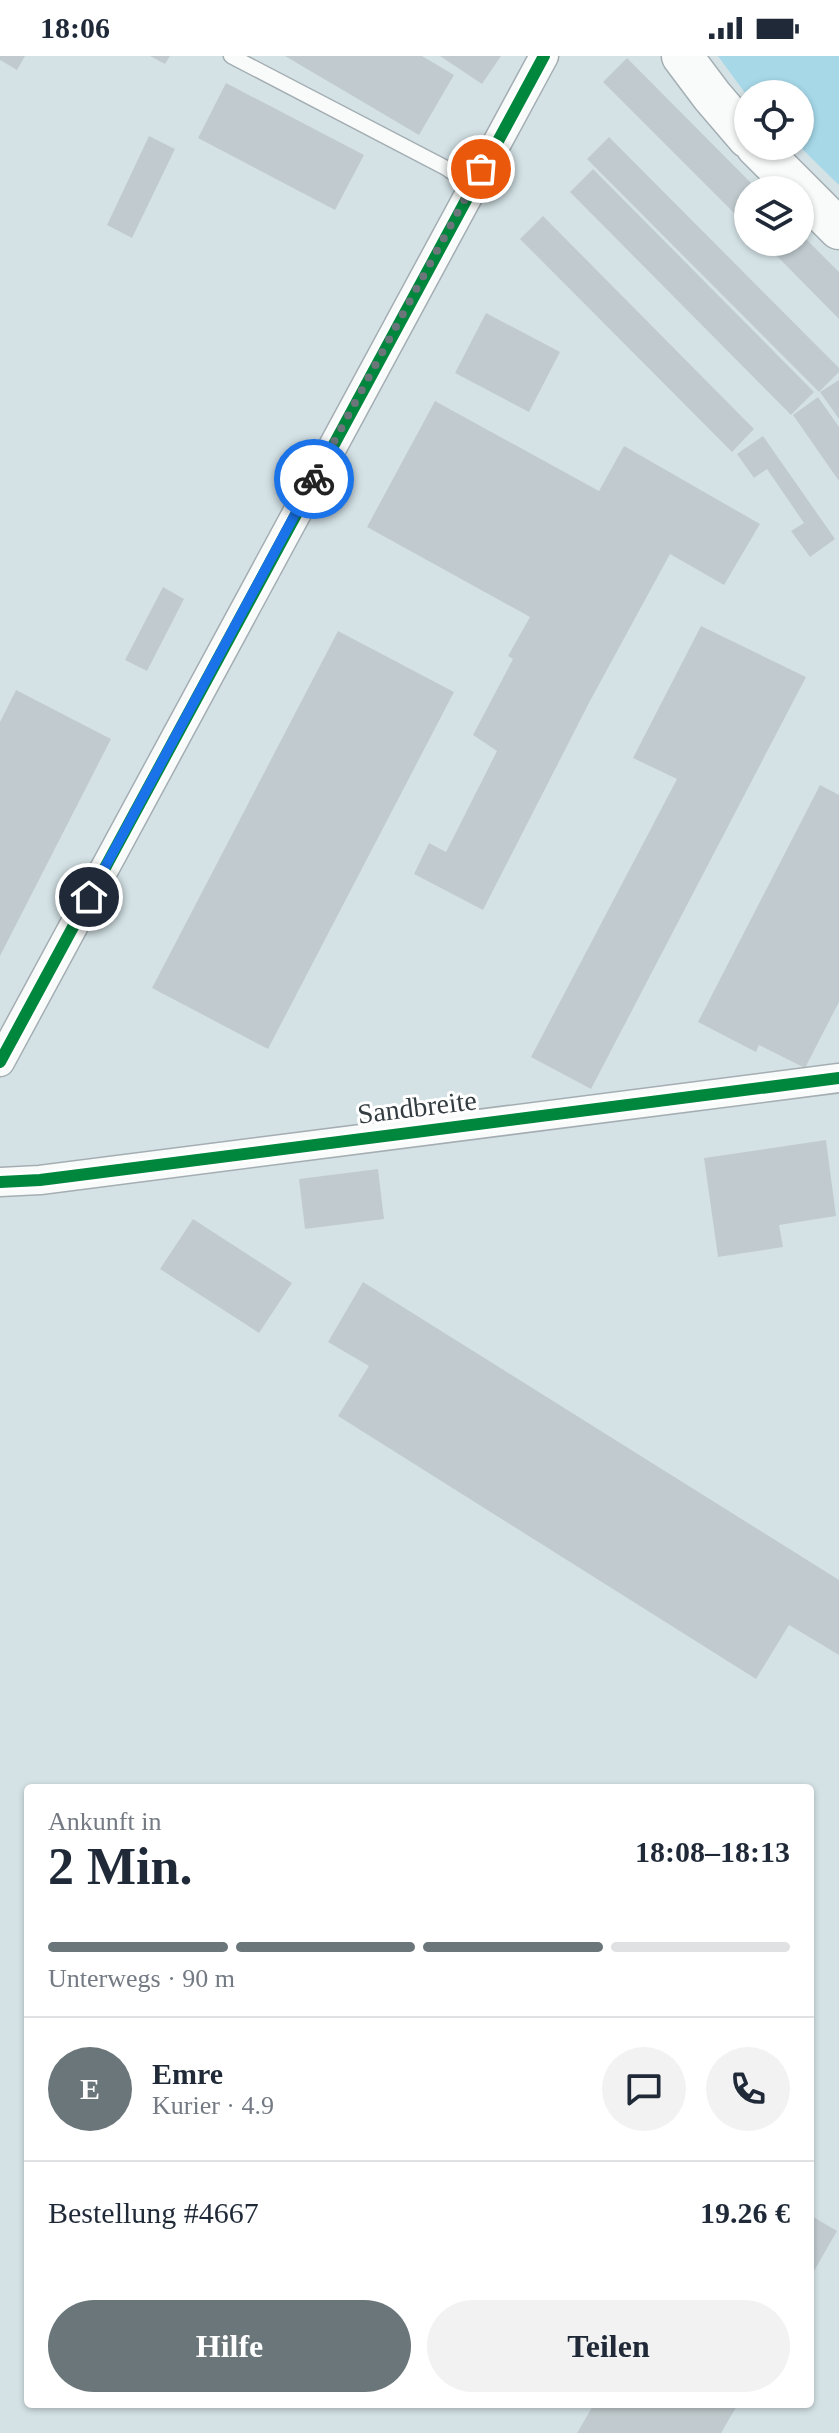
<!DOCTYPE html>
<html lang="de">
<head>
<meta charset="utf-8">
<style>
  :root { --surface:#fff; --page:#f2f2f3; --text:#1f2937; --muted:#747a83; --line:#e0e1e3; --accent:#6b767a }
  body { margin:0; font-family:"Times New Roman",serif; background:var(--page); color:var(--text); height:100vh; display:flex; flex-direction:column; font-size:30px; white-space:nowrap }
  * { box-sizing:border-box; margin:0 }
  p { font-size:26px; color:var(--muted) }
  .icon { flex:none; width:44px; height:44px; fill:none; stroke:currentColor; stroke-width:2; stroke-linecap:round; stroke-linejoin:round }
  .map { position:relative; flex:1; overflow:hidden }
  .panel { position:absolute; left:24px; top:1728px; width:790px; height:624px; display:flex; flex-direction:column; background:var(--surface); border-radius:8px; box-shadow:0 2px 6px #0004 }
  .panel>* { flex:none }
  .controls { position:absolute; left:734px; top:24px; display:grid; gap:16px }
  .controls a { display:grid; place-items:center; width:80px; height:80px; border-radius:50%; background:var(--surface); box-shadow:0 2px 6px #0004; font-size:40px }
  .pin { position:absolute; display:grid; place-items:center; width:68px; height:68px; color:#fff; margin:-34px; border:4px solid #fff; border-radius:50%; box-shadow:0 2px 8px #0007 }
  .courier { position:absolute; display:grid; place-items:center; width:80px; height:80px; margin:-40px; border:6px solid #1a73e8; border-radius:50%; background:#fff; color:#222; box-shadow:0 2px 10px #0007 }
  .head em { font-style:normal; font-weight:700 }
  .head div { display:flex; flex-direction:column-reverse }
  .head { display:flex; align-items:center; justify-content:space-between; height:136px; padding:0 24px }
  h1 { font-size:52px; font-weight:700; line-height:60px }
  .bar { display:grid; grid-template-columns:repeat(4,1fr); gap:12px 8px; align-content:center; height:96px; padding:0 24px }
  .bar i { height:10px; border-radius:6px; background:var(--line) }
  .bar .on { background:var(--accent) }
  .bar p { grid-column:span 4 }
  .line { display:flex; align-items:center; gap:20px; padding:0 24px; border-top:2px solid var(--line) }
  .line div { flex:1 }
  .round { display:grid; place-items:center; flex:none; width:84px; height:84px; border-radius:42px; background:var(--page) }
  .cta { display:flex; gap:16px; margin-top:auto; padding:16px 24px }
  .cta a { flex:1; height:92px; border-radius:48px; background:var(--accent); color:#fff; font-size:32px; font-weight:700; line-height:92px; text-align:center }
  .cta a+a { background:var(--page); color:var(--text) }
  .status { display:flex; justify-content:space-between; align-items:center; height:56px; padding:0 40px; background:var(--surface); direction:ltr }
  .status svg { height:22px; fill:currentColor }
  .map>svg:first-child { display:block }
</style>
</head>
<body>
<div class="status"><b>18:06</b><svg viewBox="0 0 49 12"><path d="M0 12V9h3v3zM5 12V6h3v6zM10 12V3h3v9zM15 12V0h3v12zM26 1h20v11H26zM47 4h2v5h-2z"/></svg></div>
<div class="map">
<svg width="839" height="2377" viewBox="0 0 839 2377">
  <rect width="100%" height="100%" fill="#d4e2e6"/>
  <path fill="#a6d8e8" d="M718 0H839V129L799 90 800 38H748V41Z"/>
  <path fill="#c1cbcf" d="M0 0H25L17 14 0 4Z
    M150 0H170L165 8Z
    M285 0H422L454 19 419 79Z
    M440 0H501L482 28Z
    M627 2 758 134H748V171L603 26Z
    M226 27 364 99 335 154 198 82Z
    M149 80 175 93 132 182 107 169Z
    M609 81 839 312V316L819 336 587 103Z
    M593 113 814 336 791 359 570 136Z
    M543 160 754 373 732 396 520 183Z
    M800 177 839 216V263L763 186H800Z
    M486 257 560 296 529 356 455 317Z
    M839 324V363L820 336Z
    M818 341 839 371V425L793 359Z
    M435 345 599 435 624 390 760 468 724 529 670 498 590 645 483 854 414 818 429 787 446 796 497 695 473 679 513 603 508 600 530 561 367 471Z
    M763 380 835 483 810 501 791 475 804 467 767 413 754 422 737 398Z
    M163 531 184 543 147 615 125 604Z
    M701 570 806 621 591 1033 531 1001 677 723 633 702Z
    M338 575 454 636 268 993 152 932Z
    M16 634 111 683 0 900V666Z
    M820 729 839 739V946L805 1012 759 989 756 996 698 966Z
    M826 1084 836 1160 779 1169 783 1191 718 1201 704 1102Z
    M378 1113 384 1163 305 1173 299 1123Z
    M193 1163 292 1227 259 1277 160 1213Z
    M363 1226 839 1524V1599L789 1569 756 1623 338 1360 369 1310 328 1286Z
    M810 2159 837 2175 810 2222Z
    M594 2348H738L721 2377H577Z"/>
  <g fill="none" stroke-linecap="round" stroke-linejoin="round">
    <defs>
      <path id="lane" d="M231 0 446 112 472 130"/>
      <path id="street" d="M0 1006 544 0
        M0 1126 40 1124 839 1022"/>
      <path id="secondary" d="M682 0 712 40 748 82
        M756 90 800 134
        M800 134 839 173"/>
    </defs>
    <use href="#lane" stroke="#a4aeb2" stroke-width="17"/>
    <use href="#street" stroke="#a4aeb2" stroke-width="31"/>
    <use href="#secondary" stroke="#a4aeb2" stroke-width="43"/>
    <use href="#lane" stroke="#f9fbfb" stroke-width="14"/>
    <use href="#street" stroke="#f9fbfb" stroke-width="28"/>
    <use href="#secondary" stroke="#f9fbfb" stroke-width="40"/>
    <defs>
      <path id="cycleway" d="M0 1006 544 0
        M0 1126 40 1124 839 1022"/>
    </defs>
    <use href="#cycleway" stroke="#fff" stroke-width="17"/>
    <use href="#cycleway" stroke="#00873e" stroke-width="12"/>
  </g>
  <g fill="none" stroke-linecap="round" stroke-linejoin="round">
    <path stroke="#6b767a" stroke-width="8" stroke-dasharray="0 14.4" d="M314 423 481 113"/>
    <path stroke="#1a73e8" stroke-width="10" d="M89 841 314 423"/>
  </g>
  <g text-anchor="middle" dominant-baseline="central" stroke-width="6" stroke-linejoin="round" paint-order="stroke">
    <g font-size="28" fill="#333c40" stroke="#fff">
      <text transform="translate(417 1051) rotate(-7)">Sandbreite</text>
    </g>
  </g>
</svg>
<div class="controls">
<a><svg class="icon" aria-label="locate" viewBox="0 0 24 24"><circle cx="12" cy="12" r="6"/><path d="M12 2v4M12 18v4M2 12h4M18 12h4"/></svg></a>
<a><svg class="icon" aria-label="layers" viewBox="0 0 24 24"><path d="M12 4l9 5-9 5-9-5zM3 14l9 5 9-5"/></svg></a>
</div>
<div class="pin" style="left:481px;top:113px;background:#ea580c"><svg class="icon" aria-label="bag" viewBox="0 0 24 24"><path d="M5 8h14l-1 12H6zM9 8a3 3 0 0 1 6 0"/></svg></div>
<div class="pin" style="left:89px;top:841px;background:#1f2937"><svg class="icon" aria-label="home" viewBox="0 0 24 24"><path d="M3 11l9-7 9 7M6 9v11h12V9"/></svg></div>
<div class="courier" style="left:314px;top:423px"><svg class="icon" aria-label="bike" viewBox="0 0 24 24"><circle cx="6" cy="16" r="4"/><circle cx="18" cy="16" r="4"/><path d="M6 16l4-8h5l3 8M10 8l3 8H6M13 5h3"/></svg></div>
<section class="panel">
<div class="head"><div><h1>2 Min.</h1><p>Ankunft in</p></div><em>18:08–18:13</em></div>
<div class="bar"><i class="on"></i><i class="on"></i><i class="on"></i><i></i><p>Unterwegs · 90 m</p></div>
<div class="line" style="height:144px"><b class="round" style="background:var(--accent);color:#fff">E</b><div><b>Emre</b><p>Kurier · 4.9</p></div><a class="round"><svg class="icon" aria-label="chat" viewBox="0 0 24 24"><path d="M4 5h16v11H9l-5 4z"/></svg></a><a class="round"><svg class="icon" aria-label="phone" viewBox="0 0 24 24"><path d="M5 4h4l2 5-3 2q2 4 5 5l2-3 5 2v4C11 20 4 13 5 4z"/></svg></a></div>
<div class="line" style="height:104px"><div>Bestellung #4667</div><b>19.26 €</b></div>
<div class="cta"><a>Hilfe</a><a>Teilen</a></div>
</section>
</div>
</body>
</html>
